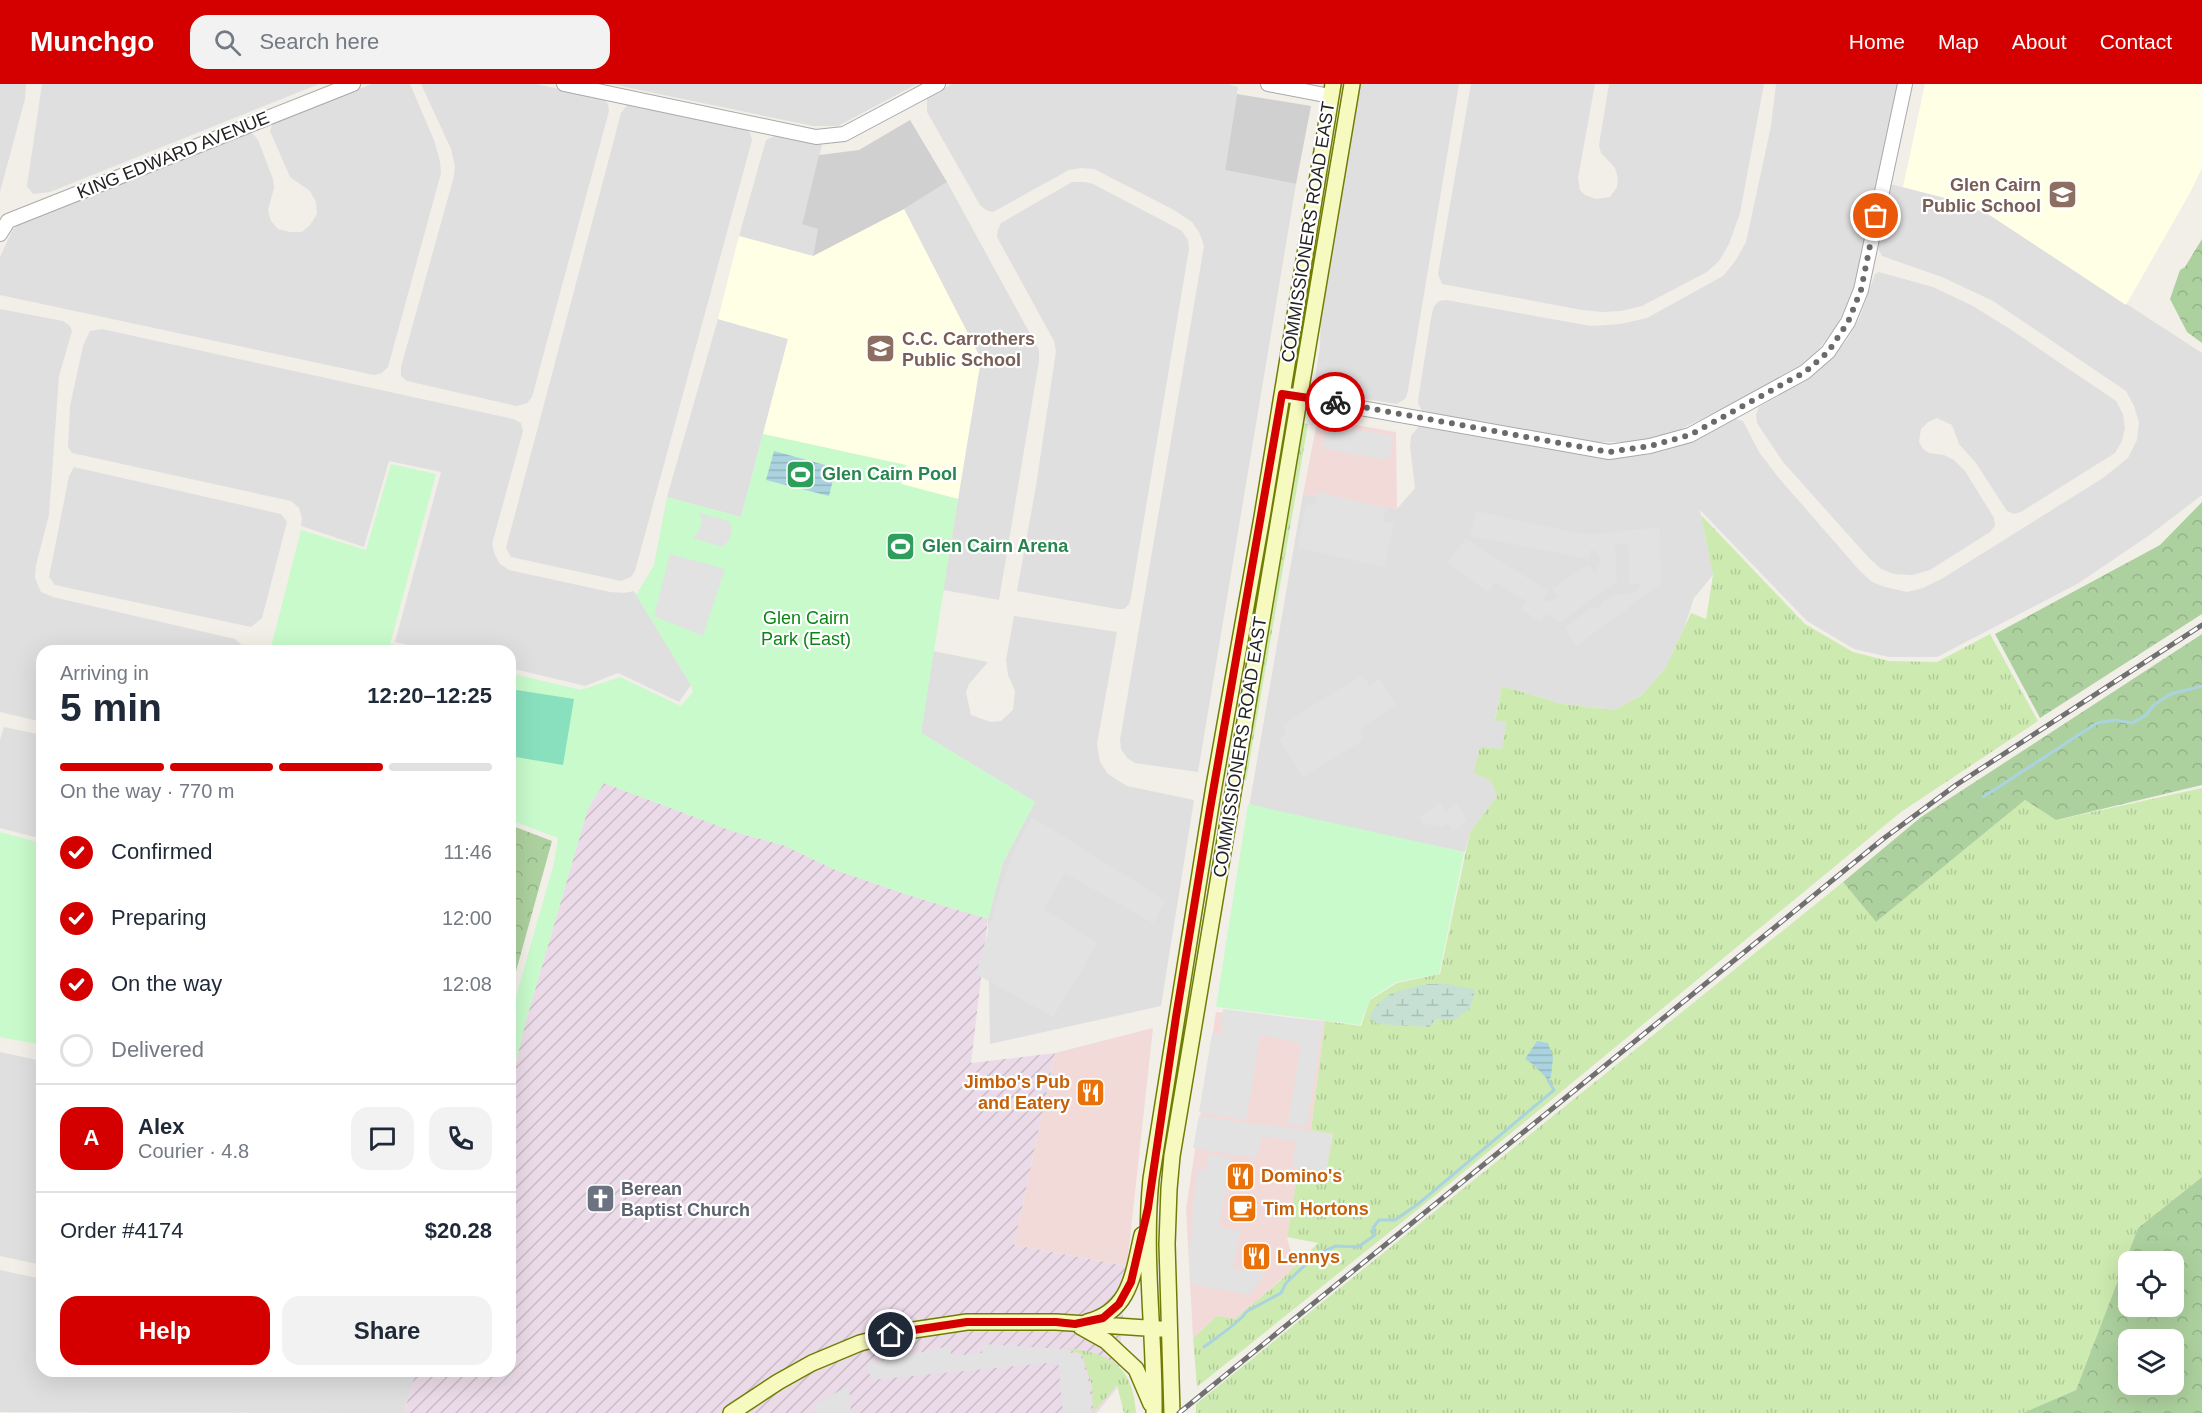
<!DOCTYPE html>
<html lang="en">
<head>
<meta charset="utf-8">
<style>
  :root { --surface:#fff; --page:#f2f2f3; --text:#1f2937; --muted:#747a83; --line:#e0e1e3; --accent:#d40000 }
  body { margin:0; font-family:Arial,sans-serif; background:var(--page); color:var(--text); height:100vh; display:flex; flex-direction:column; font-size:22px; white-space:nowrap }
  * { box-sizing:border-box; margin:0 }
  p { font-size:20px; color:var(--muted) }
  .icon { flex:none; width:33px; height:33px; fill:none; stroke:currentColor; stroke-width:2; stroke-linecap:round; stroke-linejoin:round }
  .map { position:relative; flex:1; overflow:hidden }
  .panel { position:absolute; left:36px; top:561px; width:480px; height:732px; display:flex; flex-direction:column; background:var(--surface); border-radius:18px; box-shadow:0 6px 24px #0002 }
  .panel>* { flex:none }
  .fabs { position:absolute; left:2118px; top:1167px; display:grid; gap:12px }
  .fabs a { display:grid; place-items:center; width:66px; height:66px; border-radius:12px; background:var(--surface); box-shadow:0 6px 24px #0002; font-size:30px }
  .pin { position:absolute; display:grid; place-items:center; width:51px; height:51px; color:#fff; margin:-26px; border:3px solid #fff; border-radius:50%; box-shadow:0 2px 6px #0007 }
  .courier { position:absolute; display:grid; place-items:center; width:60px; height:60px; margin:-30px; border:4px solid #d40000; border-radius:50%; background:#fff; color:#222; box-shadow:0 2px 8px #0007 }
  .summary em { font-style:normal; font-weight:800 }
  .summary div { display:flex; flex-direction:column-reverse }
  .summary { display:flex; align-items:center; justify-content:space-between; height:102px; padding:0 24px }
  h1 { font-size:39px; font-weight:800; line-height:45px }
  .bar { display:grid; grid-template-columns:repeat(4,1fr); gap:9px 6px; align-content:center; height:72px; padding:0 24px }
  .bar i { height:8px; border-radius:4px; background:var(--line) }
  .bar .on { background:var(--accent) }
  .bar p { grid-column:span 4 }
  .line { display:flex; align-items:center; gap:15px; padding:0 24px; border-top:2px solid var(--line) }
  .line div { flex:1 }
  .round { display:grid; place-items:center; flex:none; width:63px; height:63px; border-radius:18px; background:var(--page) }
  ol { padding:0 24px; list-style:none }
  li { display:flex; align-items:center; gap:18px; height:66px }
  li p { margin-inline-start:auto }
  li .icon { padding:6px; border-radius:50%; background:var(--accent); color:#fff; stroke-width:4 }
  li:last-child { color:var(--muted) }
  li i { width:33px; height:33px; border:3px solid var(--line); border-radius:50% }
  .primary-button { display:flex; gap:12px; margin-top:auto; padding:12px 24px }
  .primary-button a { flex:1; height:69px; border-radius:18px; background:var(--accent); color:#fff; font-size:24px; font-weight:800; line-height:69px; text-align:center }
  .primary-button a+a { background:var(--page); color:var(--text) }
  header { display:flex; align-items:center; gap:36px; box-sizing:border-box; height:84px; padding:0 30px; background:var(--accent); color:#fff }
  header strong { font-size:28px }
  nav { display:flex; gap:33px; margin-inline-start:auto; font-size:21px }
  .search { width:420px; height:54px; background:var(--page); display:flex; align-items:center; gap:15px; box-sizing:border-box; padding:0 21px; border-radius:18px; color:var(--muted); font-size:22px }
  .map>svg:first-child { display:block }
</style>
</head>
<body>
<header>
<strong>Munchgo</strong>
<div class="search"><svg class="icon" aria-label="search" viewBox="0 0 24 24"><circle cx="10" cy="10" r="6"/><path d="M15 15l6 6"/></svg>Search here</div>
<nav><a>Home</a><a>Map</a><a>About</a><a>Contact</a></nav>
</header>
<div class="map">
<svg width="2202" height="1329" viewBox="0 0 2202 1329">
  <defs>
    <pattern id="industrial-furrows" width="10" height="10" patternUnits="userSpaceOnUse" patternTransform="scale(1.5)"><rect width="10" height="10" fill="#ebdbe8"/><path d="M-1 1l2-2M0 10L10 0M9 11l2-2" fill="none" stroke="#c9bcc7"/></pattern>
    <pattern id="grass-tufts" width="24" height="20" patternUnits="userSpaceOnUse" patternTransform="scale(1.5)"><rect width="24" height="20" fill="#cdebb0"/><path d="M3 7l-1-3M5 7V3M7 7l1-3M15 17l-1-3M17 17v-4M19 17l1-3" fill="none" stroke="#b0c997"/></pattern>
    <pattern id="forest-crowns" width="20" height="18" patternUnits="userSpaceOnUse" patternTransform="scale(1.5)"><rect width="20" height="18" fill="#add19e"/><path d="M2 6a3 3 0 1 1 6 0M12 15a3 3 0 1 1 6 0" fill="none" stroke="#95b388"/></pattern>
    <pattern id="wetland-marsh" width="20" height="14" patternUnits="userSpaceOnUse" patternTransform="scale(1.5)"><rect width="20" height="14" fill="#c6e0d4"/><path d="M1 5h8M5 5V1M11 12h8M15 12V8" fill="none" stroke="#aac0b6"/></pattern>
    <pattern id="water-rules" width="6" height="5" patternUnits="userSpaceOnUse" patternTransform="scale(1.5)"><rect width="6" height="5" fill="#aad3df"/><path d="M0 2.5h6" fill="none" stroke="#92b5bf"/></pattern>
  </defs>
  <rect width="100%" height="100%" fill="#f2efe9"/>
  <path fill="#e0dfdf" d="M0 0H26L25 15 0 108Z
    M42 0H319L50 108 33 110 27 102Z
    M372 0H410L434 56 440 77 441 89 388 283 382 289 374 291 0 211V173L13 145 26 135 246 48 253 50 258 56 273 95 274 104 268 126 271 137 278 145 290 148H302L310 141 317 130 316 118 310 107 290 93 270 47 273 39Z
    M421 0H536L602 14 608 20 609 27 532 313 527 319 517 322 407 297 401 292V283L454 92 455 82 451 65Z
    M611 0H917L838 42H813Z
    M952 0H1228L1238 3 1225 86 1296 100 1198 688 1135 679 1127 674 1121 665 1120 656 1204 162 1199 148 1192 138 1174 126 1094 85 1081 84 1069 86 993 128 986 126 980 121 927 28V14Z
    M1359 0H1459L1408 306 1406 314 1397 320 1327 309 1314 301 1320 262 1321 223Z
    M1471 0H1595L1578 94 1580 106 1585 111 1596 115 1610 113 1617 103 1618 94 1615 84 1601 69 1599 61 1609 0H1764L1740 129 1729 160 1719 177 1707 188 1642 222 1621 227 1603 228 1582 226 1442 200 1438 190Z
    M1776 0H1898L1853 209 1837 241 1818 266 1801 281 1740 316 1675 348 1655 355 1635 358H1594L1422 327 1418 319 1419 310 1431 234 1434 222 1439 217 1446 216 1591 242 1620 240 1647 234 1723 192 1736 176 1746 158 1771 42Z
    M628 20 745 45 750 49 752 56 635 487 631 493 621 497 511 473 506 464 621 29Z
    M777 51 822 61 802 139 818 145 813 172 739 152 766 56Z
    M947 98 1039 266V277L999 516 943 506 981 275 904 125Z
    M1072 98H1085L1093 100 1175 143 1182 147 1188 156 1189 165 1131 513 1129 520 1124 525H1117L1017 507 1036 402 1056 267 1054 257 997 153 998 146 1001 139Z
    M1890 100 1953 116 1988 130 2202 269V411L2151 450 2079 499 1937 573H1889L1854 565 1807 537 1700 426 1713 491 1694 514 1684 544 1666 583 1642 611 1614 626 1562 620 1502 602 1495 635 1506 638 1502 666 1490 696 1497 712 1470 748 1465 768 1249 723 1303 410 1397 425 1415 404 1410 363 1411 352 1420 341 1613 373 1645 371 1664 367 1736 335 1743 337 1759 368 1778 393 1860 487 1872 498 1885 503 1907 508 1923 504 1943 494 2103 394 2128 374 2137 356 2139 338 2134 322 2126 307 1993 217 1942 193 1882 172 1876 161Z
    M1879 188 1933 203 1971 221 2010 245 2116 317 2123 330 2125 344 2122 357 2115 369 2021 428 2014 430 2007 427 1976 379 1959 360 1952 341 1937 334 1928 338 1921 345 1919 358 1923 365 1929 369 1944 371 1954 376 1965 387 1994 434 1995 442 1990 448 1930 486 1912 491 1894 490 1881 485 1869 474 1783 378 1757 339 1756 330 1759 323 1810 294 1831 275 1847 256 1859 235 1875 190Z
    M0 225 63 237 70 242 72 247 59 292 49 431 36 481 35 494 41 508 53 513 235 555 248 567H42V638L0 628Z
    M718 235 788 255 741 433 667 413Z
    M102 245 513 335 521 339 523 347 492 460 495 471 500 480 509 486 610 508 624 509 634 507 691 601 679 618 618 589 585 602 510 584V567H435L395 558 441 388 389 377 364 463 301 442 302 434 299 424 291 417 72 369 68 363 70 322 83 262 90 247Z
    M74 383 281 430 287 438 262 534 251 543 55 501 49 493 69 392Z
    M1014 532 1117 548 1097 660 1100 678 1108 690 1127 702 1194 716 1161 922 990 960 988 835 1003 778 1035 718 921 649 933 567 988 578 969 600 966 608 971 631 991 638 1001 637 1013 626 1015 607 1008 591 1006 576Z
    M4 643 42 651V755L0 744V656Z
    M0 968 42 977V1181L0 1172Z
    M0 1186 42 1195V1287H416L404 1329 0 1328Z"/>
  <path fill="#f2dad9" d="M1327 336 1396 348 1397 425 1303 410 1316 343Z
    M1216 928 1325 937 1311 1046 1333 1050 1326 1088 1299 1084 1287 1153 1295 1183 1235 1236 1217 1232 1193 1254 1186 1125Z
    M1153 944 1127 1182 1014 1161 1055 969Z"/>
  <path fill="url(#industrial-furrows)" d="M604 699 735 748 783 761 836 786 905 810 988 835 971 979 1055 969 1014 1161 1127 1182 1117 1304 1097 1329H404L416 1287H510V1003L525 940 588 724Z"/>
  <path fill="#ffffe5" d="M1925 0H2202V84L2191 107 2126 221 1988 130 1953 116 1903 103Z
    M904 125 981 275 958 415 901 400 905 381 763 350 788 255 718 235 739 152 813 172Z"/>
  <path fill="#d0d0d0" d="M1237 10 1311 22 1296 100 1225 86Z
    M910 36 947 98 904 125 813 172 818 145 802 140 819 71 859 66Z"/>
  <path fill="url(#grass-tufts)" d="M1303 339 1308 340 1246 697 1242 690Z
    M1701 431 1805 540 1853 568 1889 577 1937 578 1990 550 2038 637 1901 728 1437 1110 1197 1303 1193 1254 1217 1232 1235 1235 1281 1196 1318 1159 1287 1153 1299 1083 1326 1088 1333 1050 1311 1046 1325 937 1361 942 1370 916 1397 899 1440 890 1470 748 1497 712 1490 696 1474 689 1480 663 1502 665 1506 638 1495 636 1502 602 1562 620 1614 626 1642 611 1666 583 1691 529 1706 535 1713 491Z
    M2202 704V1093L2138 1144 2076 1306 2023 1329H1196V1320L1843 798 1876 838 2025 716 2056 736Z
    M1065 1264C1110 1269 1133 1281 1136 1329H1124L1117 1301 1093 1329 1092 1301 1082 1271Z"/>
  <path fill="url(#forest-crowns)" fill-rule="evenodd" d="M2202 155V259L2187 248 2170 215 2180 186 2185 183Z
    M2202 418V530L2040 634 1995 550 2160 461Z
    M2202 550V701L2056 736 2025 716 1876 838 1843 798 1921 733Z
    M510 741 552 757 510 909Z
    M2202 1093V1329H2023L2076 1306 2138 1144ZM2128 1178H2174V1222H2128ZM2128 1256H2174V1300H2128Z"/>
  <path fill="url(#wetland-marsh)" d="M1428 900H1448L1475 906 1471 923 1455 936 1436 935 1429 943 1380 940 1369 935C1380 907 1402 906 1428 900Z"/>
  <path fill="#c8facc" d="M763 350 906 381 901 400 958 415 921 649 1035 718 1003 778 988 835 905 810 836 786 783 761 735 748 604 699 588 724 525 940 510 1003V934L554 779 558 754 510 736V589L581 606 620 593 681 622 693 608 691 601 636 511 654 481 667 413 741 433Z
    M391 380 436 390 390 560 418 567H270L301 446 366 466Z
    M1248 720 1464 768 1439 890 1396 898 1370 915 1360 941 1216 923Z
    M0 748 42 759V926L37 960 0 953Z"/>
  <path fill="#88e0be" d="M510 605 574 615 563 681 510 672Z"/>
  <path fill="#e2e2e2" d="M1327 341 1393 352 1389 376 1323 365Z
    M1317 408 1386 424 1383 438 1394 439 1384 483 1298 464 1306 420 1315 421Z
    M1476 427 1581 450H1596L1660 443 1661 500 1576 562 1565 544 1592 523 1600 524 1604 517 1614 512 1636 508 1641 500H1630L1628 460 1615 461 1617 497 1560 538 1547 530 1541 538 1521 525 1526 517 1495 498 1488 508 1447 479 1466 455 1548 507 1544 515 1549 518 1559 514 1552 505 1589 480 1595 488 1601 478 1600 472 1596 467 1590 466 1589 475 1470 452Z
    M699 429 729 437 732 446 729 456 722 463 693 454 698 448 702 438Z
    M670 470 725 485 703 552 654 532Z
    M1362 591 1370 602 1380 594 1396 621 1359 646 1364 655 1303 694 1279 655 1287 650 1282 641Z
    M1440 719 1445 727 1457 720 1468 737 1453 747 1449 739 1442 743 1423 740 1419 733Z
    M1032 733 1166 817 1153 839 1065 789 1043 825 1098 859 1053 933 976 890 1001 802 1012 772Z
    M1223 925 1323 938 1307 1042 1288 1040 1301 959 1260 951 1246 1036 1199 1028 1212 950 1221 951Z
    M1199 1032 1332 1050 1326 1087 1292 1082 1296 1057 1262 1052 1257 1074 1193 1064Z
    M1209 1070 1231 1074 1219 1143 1240 1147 1233 1184 1266 1190 1249 1211 1191 1200 1189 1170 1197 1085 1205 1087Z
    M983 1260 1063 1265 1081 1273 1090 1302 1091 1329H1063L1058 1278 871 1296 867 1280 950 1262 951 1272 982 1269Z
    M849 1301 851 1329H816L812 1323Z"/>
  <path fill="url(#water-rules)" d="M774 367 836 384 829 412 766 396Z
    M1537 957 1548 959 1553 973 1551 993 1548 996 1534 981 1525 975Z"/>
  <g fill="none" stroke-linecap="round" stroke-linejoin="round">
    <path stroke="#aad3df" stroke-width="3" d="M1983 713 2097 639 2115 636 2132 639 2145 632 2155 620 2171 610 2202 602
      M1204 1263C1214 1255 1242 1237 1246 1228L1281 1209 1286 1199 1317 1170 1336 1162 1358 1163 1375 1151 1373 1144 1379 1136H1395L1418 1120 1554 1006 1548 996"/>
    <defs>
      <path id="tertiary" d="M564 0 816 53 844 50 938 0
        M1268 0 1330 12
        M0 150 8 137 353 0
        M1282 310 1609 368 1650 362 1690 351 1805 288 1828 268 1848 238 1861 206 1905 0"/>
      <path id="secondary" d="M1087 1238C1131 1227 1133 1189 1142 1151
        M1081 1243 1106 1257 1136 1285 1151 1320
        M731 1329 778 1298 812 1279 860 1259 907 1247 967 1238H1056L1161 1245
        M1154 1329C1155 1251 1143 1173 1151 1095L1214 702 1262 433 1333 0
        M1172 1329 1167 1160 1169 1105 1172 1072 1352 0"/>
    </defs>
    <use href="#tertiary" stroke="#a9a9a9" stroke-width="16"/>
    <use href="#secondary" stroke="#707d05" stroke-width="18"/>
    <use href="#tertiary" stroke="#fff" stroke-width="14"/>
    <use href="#secondary" stroke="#f7fabf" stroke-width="15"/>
    <defs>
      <path id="rail" d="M1179 1329 1883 755 1956 701 2202 541"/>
    </defs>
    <use href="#rail" stroke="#707070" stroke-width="5"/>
    <use href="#rail" stroke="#fff" stroke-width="3" stroke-dasharray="9" stroke-linecap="butt"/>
  </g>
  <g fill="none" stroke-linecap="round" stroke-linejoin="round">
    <path stroke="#6b6a68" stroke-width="6" stroke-dasharray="0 10.8" d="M1335 318 1609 368 1650 362 1690 351 1805 288 1828 268 1848 238 1861 206 1876 132"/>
    <path stroke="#d40000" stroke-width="8" d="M891 1251 907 1247 967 1238H1056L1075 1240 1103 1234 1119 1220 1131 1198 1148 1124 1176 933 1210 725 1282 310 1335 318"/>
  </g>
  <defs>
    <symbol id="school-square" viewBox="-11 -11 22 22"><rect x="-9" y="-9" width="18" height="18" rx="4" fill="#8d6e63" stroke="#fff"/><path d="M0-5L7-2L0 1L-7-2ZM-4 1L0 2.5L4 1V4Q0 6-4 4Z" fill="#fff"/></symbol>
    <symbol id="stadium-square" viewBox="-11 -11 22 22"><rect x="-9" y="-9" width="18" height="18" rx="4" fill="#2e9e5b" stroke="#fff"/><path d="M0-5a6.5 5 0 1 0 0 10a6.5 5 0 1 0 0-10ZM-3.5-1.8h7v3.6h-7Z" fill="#fff"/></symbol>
    <symbol id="restaurant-square" viewBox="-11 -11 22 22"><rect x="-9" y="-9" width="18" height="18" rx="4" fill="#e8710a" stroke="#fff"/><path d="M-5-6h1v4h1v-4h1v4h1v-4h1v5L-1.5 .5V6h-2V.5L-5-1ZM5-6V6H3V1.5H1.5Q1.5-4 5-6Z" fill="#fff"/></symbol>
    <symbol id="church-square" viewBox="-11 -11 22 22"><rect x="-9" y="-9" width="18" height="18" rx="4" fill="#6b7280" stroke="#fff"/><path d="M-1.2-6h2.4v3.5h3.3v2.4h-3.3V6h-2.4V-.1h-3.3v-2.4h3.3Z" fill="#fff"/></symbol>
    <symbol id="cafe-square" viewBox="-11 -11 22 22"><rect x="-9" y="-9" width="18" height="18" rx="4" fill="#e8710a" stroke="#fff"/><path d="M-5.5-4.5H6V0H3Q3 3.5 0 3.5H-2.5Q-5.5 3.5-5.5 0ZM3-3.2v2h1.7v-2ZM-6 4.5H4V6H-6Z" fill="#fff"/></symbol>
  </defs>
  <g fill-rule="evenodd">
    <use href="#school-square" x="2046" y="94" width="33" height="33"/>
    <use href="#school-square" x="864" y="248" width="33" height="33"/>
    <use href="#stadium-square" x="784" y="374" width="33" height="33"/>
    <use href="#stadium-square" x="884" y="446" width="33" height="33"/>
    <use href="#restaurant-square" x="1074" y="992" width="33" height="33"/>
    <use href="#restaurant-square" x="1224" y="1076" width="33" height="33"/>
    <use href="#church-square" x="584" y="1098" width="33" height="33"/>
    <use href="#cafe-square" x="1226" y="1108" width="33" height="33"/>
    <use href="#restaurant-square" x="1240" y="1156" width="33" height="33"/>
  </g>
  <g text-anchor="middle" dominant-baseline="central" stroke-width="4.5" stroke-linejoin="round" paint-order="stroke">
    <g font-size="18" fill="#222" stroke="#fff">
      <text transform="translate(173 71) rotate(-22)">KING EDWARD AVENUE</text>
      <text transform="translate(1308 148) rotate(-81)">COMMISSIONERS ROAD EAST</text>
      <text transform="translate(1240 663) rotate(-81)">COMMISSIONERS ROAD EAST</text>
    </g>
    <g font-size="18" font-weight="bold" fill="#785e54" stroke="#fff" text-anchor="end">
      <text x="2041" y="101">Glen Cairn<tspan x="2041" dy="21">Public School</tspan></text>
      <text x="902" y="255" text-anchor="start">C.C. Carrothers<tspan x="902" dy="21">Public School</tspan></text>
    </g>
    <g font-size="18" font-weight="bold" fill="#27864d" stroke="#fff" text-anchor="start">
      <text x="822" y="390">Glen Cairn Pool</text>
      <text x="922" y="462">Glen Cairn Arena</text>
    </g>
    <g font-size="18" fill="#0c8416" stroke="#fff">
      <text x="806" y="534">Glen Cairn<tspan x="806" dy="21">Park (East)</tspan></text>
    </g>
    <g font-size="18" font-weight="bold" fill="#c56008" stroke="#fff" text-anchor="start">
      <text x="1070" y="998" text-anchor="end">Jimbo's Pub<tspan x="1070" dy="21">and Eatery</tspan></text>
      <text x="1261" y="1092">Domino's</text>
      <text x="1263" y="1125">Tim Hortons</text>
      <text x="1277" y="1173">Lennys</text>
    </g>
    <g font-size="18" font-weight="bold" fill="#5b616d" stroke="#fff" text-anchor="start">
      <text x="621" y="1105">Berean<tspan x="621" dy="21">Baptist Church</tspan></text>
    </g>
  </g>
</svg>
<div class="fabs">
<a><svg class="icon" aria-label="locate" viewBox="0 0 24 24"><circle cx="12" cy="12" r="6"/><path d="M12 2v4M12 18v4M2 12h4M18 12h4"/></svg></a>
<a><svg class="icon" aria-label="layers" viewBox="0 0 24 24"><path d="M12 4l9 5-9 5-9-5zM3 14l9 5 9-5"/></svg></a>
</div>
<div class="pin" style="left:1876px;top:132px;background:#ea580c"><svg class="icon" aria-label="bag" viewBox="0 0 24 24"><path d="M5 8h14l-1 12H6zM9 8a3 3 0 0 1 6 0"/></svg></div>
<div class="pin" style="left:891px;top:1251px;background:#1f2937"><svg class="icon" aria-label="home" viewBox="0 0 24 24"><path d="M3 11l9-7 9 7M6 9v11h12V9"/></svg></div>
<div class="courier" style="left:1335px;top:318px"><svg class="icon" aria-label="bike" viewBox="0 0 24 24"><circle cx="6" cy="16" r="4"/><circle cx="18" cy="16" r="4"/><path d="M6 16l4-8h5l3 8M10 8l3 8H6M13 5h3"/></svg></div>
<section class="panel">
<div class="summary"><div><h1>5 min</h1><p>Arriving in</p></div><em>12:20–12:25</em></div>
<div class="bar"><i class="on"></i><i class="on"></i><i class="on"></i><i></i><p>On the way · 770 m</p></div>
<ol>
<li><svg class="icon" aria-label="check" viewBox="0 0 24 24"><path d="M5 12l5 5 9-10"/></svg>Confirmed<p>11:46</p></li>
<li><svg class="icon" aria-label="check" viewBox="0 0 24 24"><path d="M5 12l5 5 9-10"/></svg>Preparing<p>12:00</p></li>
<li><svg class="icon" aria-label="check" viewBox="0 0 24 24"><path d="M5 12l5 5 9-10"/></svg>On the way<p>12:08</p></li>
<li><i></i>Delivered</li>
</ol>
<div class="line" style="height:108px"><b class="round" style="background:var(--accent);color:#fff">A</b><div><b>Alex</b><p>Courier · 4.8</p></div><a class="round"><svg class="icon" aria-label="chat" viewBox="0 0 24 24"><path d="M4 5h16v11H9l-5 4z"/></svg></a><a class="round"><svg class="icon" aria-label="phone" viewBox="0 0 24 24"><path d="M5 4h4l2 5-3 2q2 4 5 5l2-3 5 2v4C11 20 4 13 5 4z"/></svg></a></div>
<div class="line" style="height:78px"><div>Order #4174</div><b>$20.28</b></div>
<div class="primary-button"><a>Help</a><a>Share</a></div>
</section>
</div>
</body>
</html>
